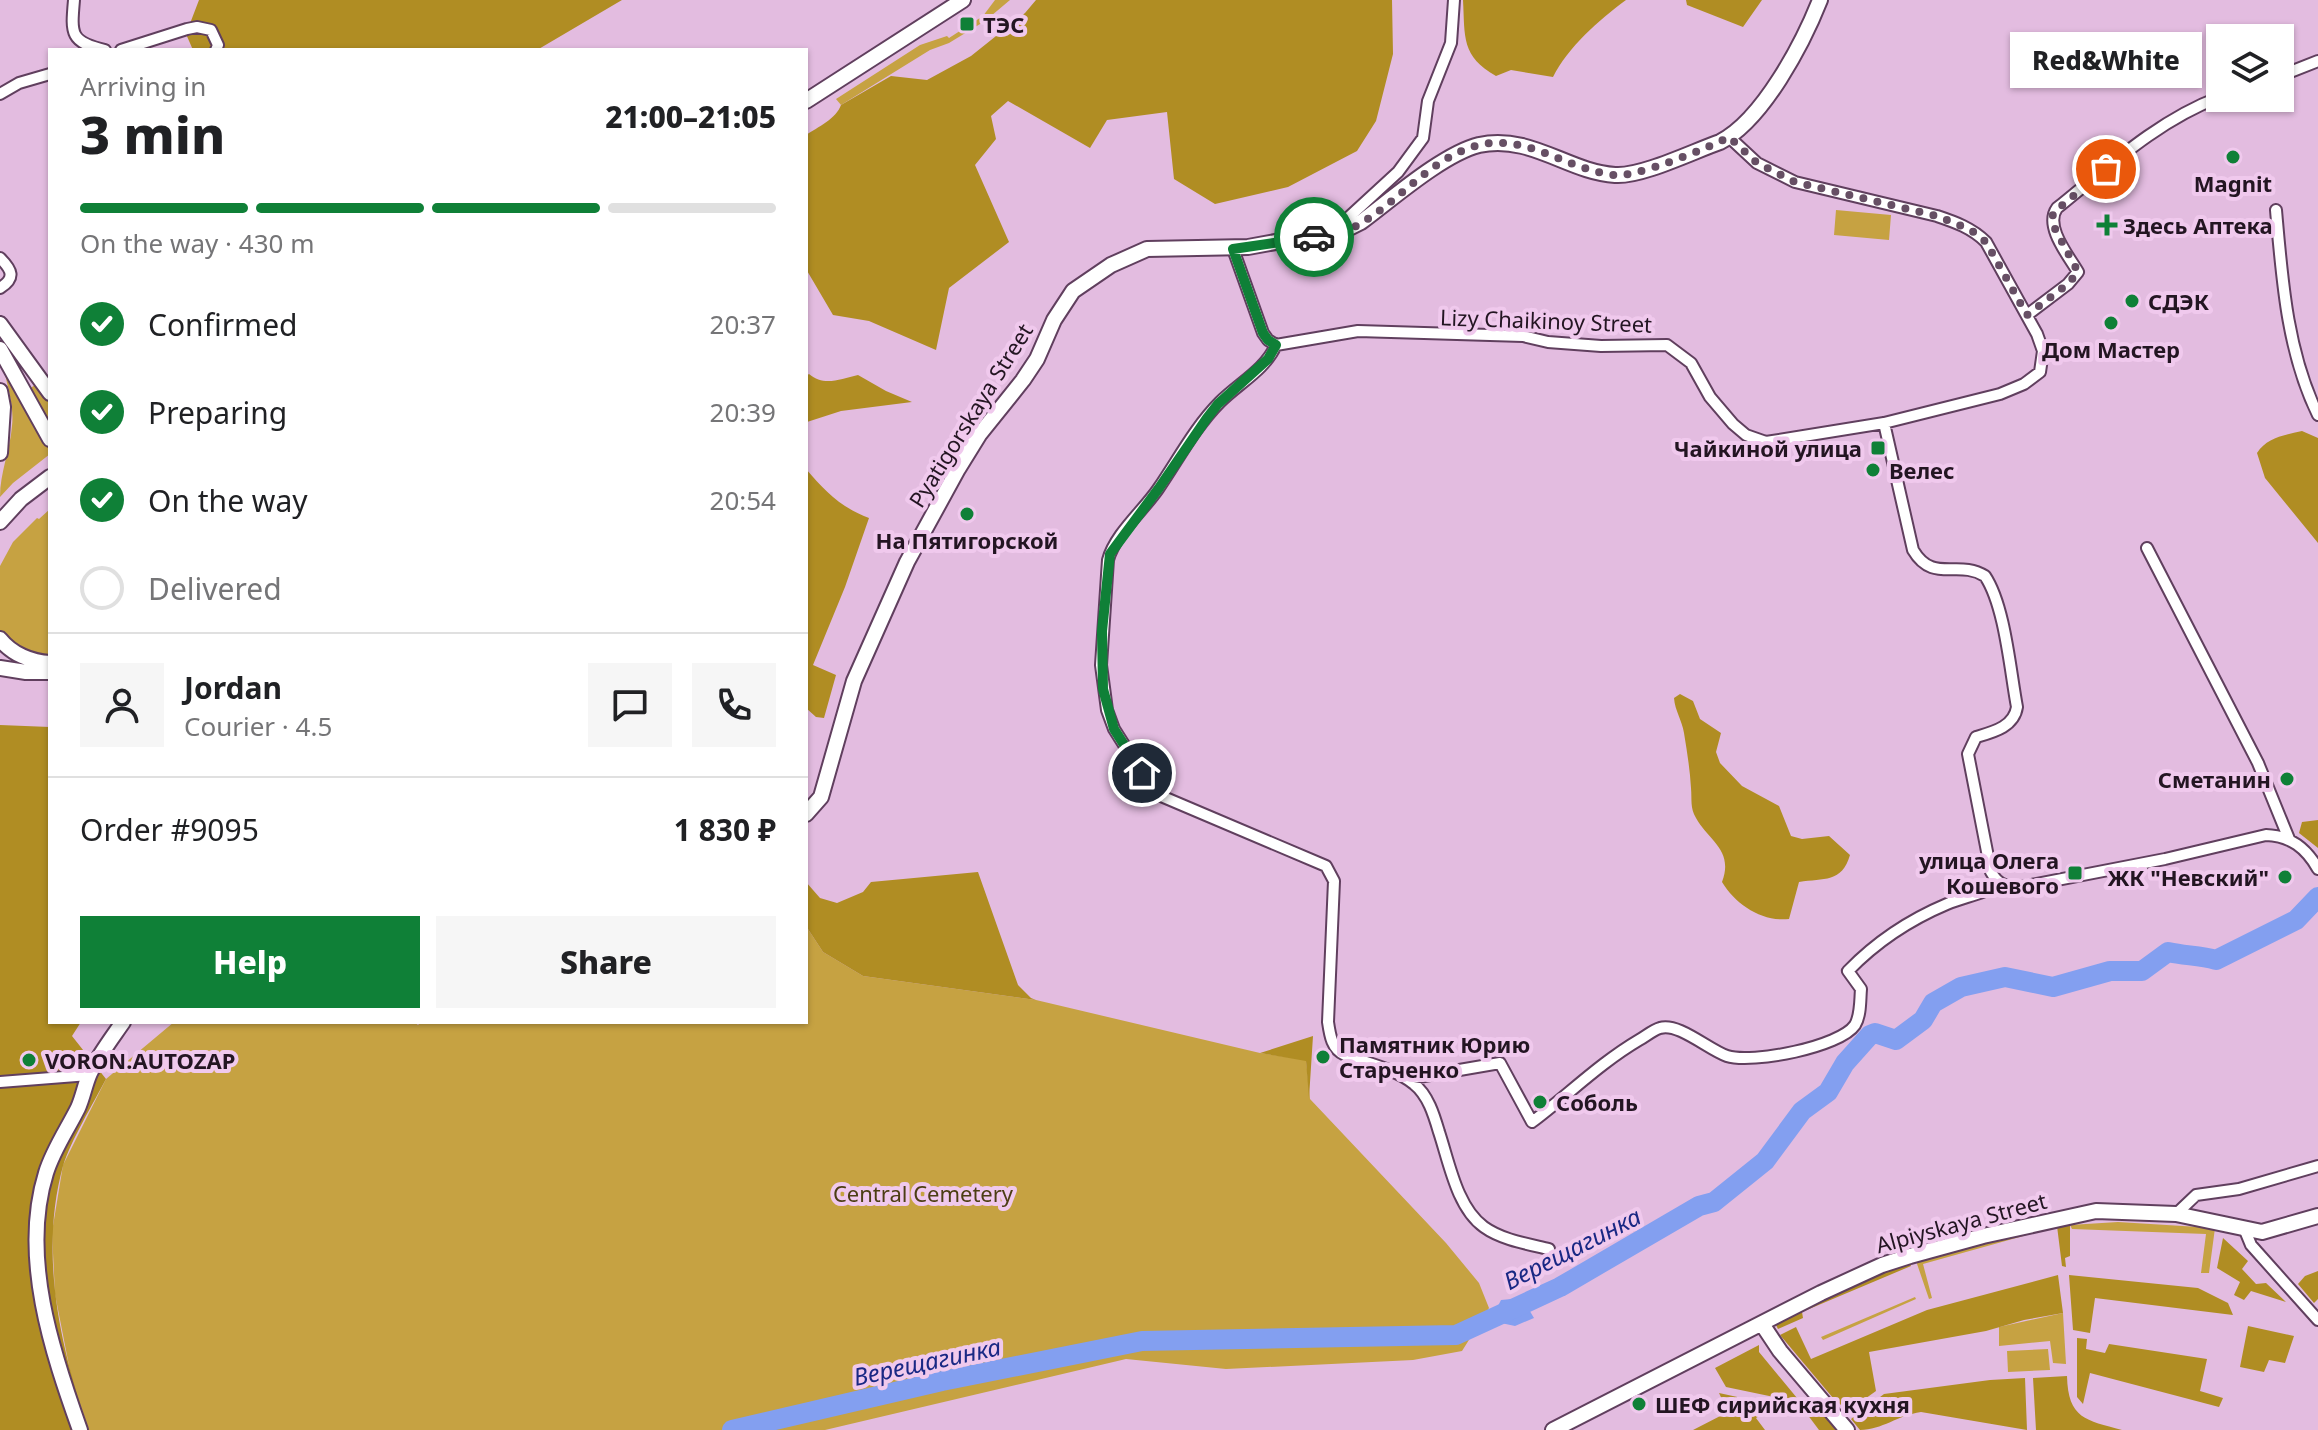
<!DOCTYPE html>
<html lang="en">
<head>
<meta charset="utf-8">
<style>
  :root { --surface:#fff; --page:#f6f6f6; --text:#202124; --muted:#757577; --line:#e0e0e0; --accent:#0f8037 }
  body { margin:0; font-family:"Noto Sans",sans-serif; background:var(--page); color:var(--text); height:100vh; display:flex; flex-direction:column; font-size:30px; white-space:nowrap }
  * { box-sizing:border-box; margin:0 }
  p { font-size:26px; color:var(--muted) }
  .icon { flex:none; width:44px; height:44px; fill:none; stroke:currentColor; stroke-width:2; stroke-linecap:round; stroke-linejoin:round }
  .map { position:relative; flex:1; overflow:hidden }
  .sheet { position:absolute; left:48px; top:48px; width:760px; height:976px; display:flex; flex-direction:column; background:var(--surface); border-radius:0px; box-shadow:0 2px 6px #0004 }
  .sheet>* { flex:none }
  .controls { position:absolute; left:2206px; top:24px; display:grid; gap:16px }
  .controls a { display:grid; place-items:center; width:88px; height:88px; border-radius:0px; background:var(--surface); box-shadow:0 2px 6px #0004; font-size:40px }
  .pin { position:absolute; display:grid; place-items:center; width:68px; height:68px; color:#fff; margin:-34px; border:4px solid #fff; border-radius:50%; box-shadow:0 2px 8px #0007 }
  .courier { position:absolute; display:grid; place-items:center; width:80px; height:80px; margin:-40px; border:6px solid #0f8037; border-radius:50%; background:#fff; color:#222; box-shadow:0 2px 10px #0007 }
  .bubble { position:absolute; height:56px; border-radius:0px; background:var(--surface); box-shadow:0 2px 6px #0004; font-size:26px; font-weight:800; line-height:56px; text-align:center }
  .head em { font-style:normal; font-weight:800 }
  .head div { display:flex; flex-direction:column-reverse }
  .head { display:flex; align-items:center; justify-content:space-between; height:136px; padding:0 32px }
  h1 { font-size:52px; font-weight:800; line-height:60px }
  .bar { display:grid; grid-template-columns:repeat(4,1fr); gap:12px 8px; align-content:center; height:96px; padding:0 32px }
  .bar i { height:10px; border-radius:6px; background:var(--line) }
  .bar .on { background:var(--accent) }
  .bar p { grid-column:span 4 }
  .line { display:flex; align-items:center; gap:20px; padding:0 32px; border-top:2px solid var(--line) }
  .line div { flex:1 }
  .round { display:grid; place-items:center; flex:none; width:84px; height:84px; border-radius:0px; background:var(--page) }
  ol { padding:0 32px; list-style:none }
  li { display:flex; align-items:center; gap:24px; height:88px }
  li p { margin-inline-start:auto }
  li .icon { padding:8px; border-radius:50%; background:var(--accent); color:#fff; stroke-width:4 }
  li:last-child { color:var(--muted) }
  li i { width:44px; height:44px; border:4px solid var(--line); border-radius:50% }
  .primary-button { display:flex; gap:16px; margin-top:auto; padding:16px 32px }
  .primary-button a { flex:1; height:92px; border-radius:0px; background:var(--accent); color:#fff; font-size:32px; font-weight:800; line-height:92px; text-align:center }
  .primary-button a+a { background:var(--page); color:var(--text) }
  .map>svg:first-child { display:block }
</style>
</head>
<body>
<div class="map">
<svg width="2318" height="1430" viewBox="0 0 2318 1430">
  <rect width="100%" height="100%" fill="#e3bce0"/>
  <path fill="#c6a242" d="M995 0H1010L985 21 949 43 930 50 841 105 836 99 920 45 947 36 949 38 983 16Z
    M1836 210 1891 215 1889 240 1834 235Z
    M0 328 50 396V454L13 483 0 497C0 472 10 451 12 426 14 408 9 392 5 374L17 397 35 385Z
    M50 509V655C29 654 15 645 0 631V566L13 542 37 518 39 519Z
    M806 926 823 952 863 976 1036 1000 1260 1053 1306 1060 1310 1099 1446 1243 1479 1283 1489 1308 1462 1351 1413 1360 1226 1369 1126 1359 825 1430H89L72 1381 55 1294 52 1232 63 1165 106 1079 174 1022H414L418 1025 421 1022H806Z
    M2118 1222 2215 1228 2209 1273H2201L2206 1234 2072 1229 2070 1225Z
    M2044 1225 2045 1230 1923 1264 1932 1298 1929 1299 1915 1258Z
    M1915 1297 1916 1299 1823 1340 1821 1337Z
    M2063 1313 2066 1364 2053 1363 2050 1341 1999 1346V1327Z
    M2048 1349 2050 1370 2008 1372 2007 1351Z"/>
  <path fill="#b08d23" d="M199 0H622L537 50H193L186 34Z
    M1036 0H1392L1393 54 1376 121 1357 151 1288 187 1215 204 1174 179 1167 112 1107 120 1090 148 1008 101 991 116 996 139 975 165 1009 242 949 288 936 350 869 321 833 315 806 269V135C818 127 836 119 841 105L891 76 927 80 971 56 1025 13Z
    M1463 0H1626C1599 20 1568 47 1553 77L1511 70 1496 76C1461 56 1465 37 1463 0Z
    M1686 0H1762L1743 27 1687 5Z
    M809 374C824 387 840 379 858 375L886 391 912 402 841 411 807 422 806 426V376Z
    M2302 431 2318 438V543L2265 478 2257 453C2267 437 2285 435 2302 431Z
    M806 469C825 491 840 507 869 518L845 587 813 665 836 675 824 718 816 717 806 708Z
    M1680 694 1693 701 1700 719 1721 733 1716 752 1720 763 1742 786 1779 806 1791 836 1802 839 1829 836 1850 855C1842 883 1824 878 1799 882L1789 919C1762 922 1736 905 1722 882 1734 850 1709 841 1696 818 1690 808 1692 800 1691 788 1690 770 1687 751 1684 733 1682 720 1675 711 1674 698Z
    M0 725 50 727V1022H81L72 1036 106 1079C93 1104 71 1140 63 1166 39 1253 60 1348 89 1430H0Z
    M2318 820V848L2299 833 2302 822Z
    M978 872 1018 985 1031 998 1036 1000 863 976 823 952 806 926V882L820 898 837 903 863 892 871 882Z
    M1313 1036 1309 1098 1306 1061 1260 1053Z
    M2070 1225V1256L2065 1258 2066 1267 2062 1266 2057 1226Z
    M2223 1238 2248 1261 2242 1269 2256 1284 2266 1283 2286 1302 2251 1291 2244 1300 2234 1295 2240 1282 2217 1268Z
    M1909 1261 1911 1266 1802 1312 1803 1318 1778 1329 1774 1321 1818 1298Z
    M2318 1271V1299L2314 1303 2298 1284 2305 1276Z
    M2058 1275 2063 1313 2024 1320 1986 1331 1869 1352 1876 1391 1848 1411 1833 1398 1780 1335 1796 1327 1811 1359 1927 1310Z
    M2069 1275 2198 1288 2228 1303 2233 1315 2095 1298 2090 1333 2073 1330Z
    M2248 1326 2294 1336 2285 1363 2269 1360 2264 1372 2240 1367Z
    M2077 1338 2087 1339 2086 1349 2105 1353 2109 1344 2207 1359 2200 1391 2223 1398 2219 1407 2090 1373 2083 1404 2077 1397Z
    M1759 1345V1352L1797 1398 1789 1400 1726 1387 1715 1368Z
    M2067 1376C2068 1419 2086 1420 2122 1430H2036L2033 1378Z
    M2025 1378 2027 1430 1921 1412C1898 1415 1882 1430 1860 1430L1851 1419 1884 1394 1990 1380Z
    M1719 1393 1765 1403 1760 1407 1764 1413 1756 1418 1765 1430H1693L1728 1412Z
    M1821 1408 1840 1430H1819L1804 1410Z"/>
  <path fill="#839ff0" d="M1522 1298 1534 1318 1515 1326 1501 1323 1496 1310 1501 1300Z"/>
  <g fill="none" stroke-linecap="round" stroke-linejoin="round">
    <path stroke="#839ff0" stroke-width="20" d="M732 1430 942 1381 1142 1341 1456 1335 1560 1287 1699 1206 1714 1202 1765 1161 1802 1111 1828 1092 1845 1063 1870 1035 1875 1033 1896 1040 1923 1020 1933 1003 1961 987 2005 977 2053 987 2110 971H2142L2168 952C2185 956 2200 955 2216 960L2296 920 2318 897"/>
    <defs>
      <path id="street" d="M74 0C71 34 70 42 105 50
        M121 50 187 29 197 27 211 30 218 45 216 50
        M2280 76 2318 61
        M0 94 19 83 50 74
        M2276 210C2282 279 2287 352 2318 415
        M1336 229 1398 172 1423 138 1428 101 1451 43 1454 0
        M1233 249 1263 333 1268 340 1276 345 1358 331 1523 336 1548 342 1601 346 1667 345 1691 363 1710 397 1733 424 1746 435 1766 442 1884 423 2000 394 2024 384 2040 372 2043 351 2037 334 1986 242C1972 228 1955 222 1937 216L1795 182 1757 163 1729 137
        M0 258C12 270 16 278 0 288
        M2027 315 2068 284 2078 272C2068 255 2044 226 2057 208 2108 167 2158 120 2220 97
        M1276 345C1265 370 1239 383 1220 402 1195 427 1178 460 1158 489 1143 511 1115 534 1108 560L1101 665 1107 710 1114 729 1152 789 1161 796 1326 866 1334 881 1328 1022C1330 1036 1332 1049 1345 1055 1366 1063 1396 1069 1414 1084 1428 1095 1434 1115 1439 1132 1449 1162 1457 1208 1484 1227 1502 1240 1528 1244 1549 1249
        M1884 423 1913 550C1933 584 1958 559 1985 576 2005 606 2010 670 2017 707 2014 727 1993 732 1976 737L1968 754 1991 872C1998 885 2007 887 2021 887L2165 859 2266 835C2291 836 2306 848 2318 869
        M2147 548 2258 763 2289 839
        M1407 1079 1500 1063 1532 1122C1568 1095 1600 1063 1639 1040 1646 1036 1653 1030 1660 1028 1678 1022 1709 1050 1727 1056 1752 1064 1840 1047 1855 1025 1861 1015 1860 1000 1861 989L1848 971C1877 941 1909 920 1947 904 1965 896 1983 895 1999 883
        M0 1082 89 1075
        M2176 1214 2196 1195 2239 1189 2318 1166
        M2244 1228 2251 1245 2318 1320"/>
      <path id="secondary" d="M806 101 963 0
        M0 324 50 393
        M0 349 50 439
        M0 391 3 407 0 453
        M0 522 21 499 50 477
        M0 639C12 654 31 662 50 663
        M0 668 26 672H50
        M806 814 821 797 854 681 907 562 958 469 979 435 1023 380 1037 359 1054 320 1073 291 1111 265 1147 249 1248 247 1347 229 1361 222C1392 199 1443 154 1479 145 1531 134 1568 172 1615 175 1641 177 1694 151 1720 142 1763 120 1803 43 1820 0
        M1762 1324 1780 1351 1847 1430
        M80 1430C52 1352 20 1256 46 1173 53 1150 67 1130 78 1108 83 1097 85 1084 90 1073 99 1055 112 1038 123 1022
        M1553 1430 1821 1293 1882 1265 1910 1256 1983 1236 2096 1211 2176 1214 2262 1232 2318 1216"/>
    </defs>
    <use href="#street" stroke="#603f5e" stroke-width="14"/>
    <use href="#secondary" stroke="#603f5e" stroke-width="18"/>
    <use href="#street" stroke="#fff" stroke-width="10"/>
    <use href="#secondary" stroke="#fff" stroke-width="14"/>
  </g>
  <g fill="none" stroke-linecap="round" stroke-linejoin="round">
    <path stroke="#664f64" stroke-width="8" stroke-dasharray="0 14.4" d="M1314 237C1328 234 1343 232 1356 226 1399 203 1434 153 1484 144 1530 136 1569 170 1614 175 1635 178 1708 148 1729 137L1757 163 1795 182 1937 216 1971 230 1986 242 2027 315 2068 284 2078 272 2052 223 2053 213 2106 169"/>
    <path stroke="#0f8037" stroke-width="10" d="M1142 773 1114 729 1103 689 1102 631 1110 554 1159 488 1207 418 1218 404 1268 359 1276 345 1268 340 1263 333 1233 249 1314 237"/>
  </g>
  <g fill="#0f8037" stroke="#f0c9ed" stroke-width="3">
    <rect x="959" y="16" width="16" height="16" rx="4"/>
    <circle cx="2233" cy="157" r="8"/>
    <path d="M2103 213h8v8h8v8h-8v8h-8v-8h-8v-8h8z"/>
    <circle cx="2132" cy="301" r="8"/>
    <circle cx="2111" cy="323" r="8"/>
    <rect x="1870" y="440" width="16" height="16" rx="4"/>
    <circle cx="1873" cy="470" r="8"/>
    <circle cx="967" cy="514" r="8"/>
    <circle cx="2287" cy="779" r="8"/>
    <rect x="2067" y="865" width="16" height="16" rx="4"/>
    <circle cx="2285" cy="877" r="8"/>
    <circle cx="1323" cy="1057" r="8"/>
    <circle cx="29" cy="1060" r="8"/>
    <circle cx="1540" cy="1102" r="8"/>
    <circle cx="1639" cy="1404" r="8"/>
  </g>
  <g text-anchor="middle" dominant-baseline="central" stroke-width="8" stroke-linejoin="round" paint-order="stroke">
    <g font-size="22" font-weight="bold" fill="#231522" stroke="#f0c9ed" text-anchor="start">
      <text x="983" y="24">ТЭС</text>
      <text x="2233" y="183" text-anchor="middle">Magnit</text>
      <text x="2123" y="225">Здесь Аптека</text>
      <text x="2148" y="301">СДЭК</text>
      <text x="2111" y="349" text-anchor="middle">Дом Мастер</text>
      <text x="1862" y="448" text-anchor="end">Чайкиной улица</text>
      <text x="1889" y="470">Велес</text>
      <text x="967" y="540" text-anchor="middle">На Пятигорской</text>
      <text x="2271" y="779" text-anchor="end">Сметанин</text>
      <text x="2059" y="860" text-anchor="end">улица Олега<tspan x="2059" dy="25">Кошевого</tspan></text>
      <text x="2269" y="877" text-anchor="end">ЖК "Невский"</text>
      <text x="1339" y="1044">Памятник Юрию<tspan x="1339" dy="25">Старченко</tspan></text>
      <text x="45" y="1060">VORON.AUTOZAP</text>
      <text x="1556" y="1102">Соболь</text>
      <text x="1655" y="1404">ШЕФ сирийская кухня</text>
    </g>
    <g font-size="22" fill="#231522" stroke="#f0c9ed">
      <text transform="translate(1546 320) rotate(2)">Lizy Chaikinoy Street</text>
      <text transform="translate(970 415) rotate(-58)">Pyatigorskaya Street</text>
      <text transform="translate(1961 1222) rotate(-15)">Alpiyskaya Street</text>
    </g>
    <g font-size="22" fill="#4c3d13" stroke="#f0c9ed">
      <text x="923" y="1193">Central Cemetery</text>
    </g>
    <g font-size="24" font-style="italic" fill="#192884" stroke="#f0c9ed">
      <text transform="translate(1572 1248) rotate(-27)">Верещагинка</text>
      <text transform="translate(927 1361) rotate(-12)">Верещагинка</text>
    </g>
  </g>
</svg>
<div class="controls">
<a><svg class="icon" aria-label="layers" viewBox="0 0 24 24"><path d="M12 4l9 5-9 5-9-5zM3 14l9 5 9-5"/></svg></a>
</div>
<div class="pin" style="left:2106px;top:169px;background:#ea580c"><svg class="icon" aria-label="bag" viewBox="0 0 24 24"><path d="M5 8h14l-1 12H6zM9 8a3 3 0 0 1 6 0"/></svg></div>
<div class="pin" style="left:1142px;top:773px;background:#1f2937"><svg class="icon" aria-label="home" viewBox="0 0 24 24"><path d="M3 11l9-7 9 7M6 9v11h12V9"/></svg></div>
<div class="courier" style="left:1314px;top:237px"><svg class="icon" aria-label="car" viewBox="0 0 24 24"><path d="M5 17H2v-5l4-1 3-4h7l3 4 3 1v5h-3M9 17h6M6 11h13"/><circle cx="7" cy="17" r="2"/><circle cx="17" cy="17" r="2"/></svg></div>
<div class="bubble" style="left:2010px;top:32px;width:192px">Red&amp;White</div>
<section class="sheet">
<div class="head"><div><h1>3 min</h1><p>Arriving in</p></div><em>21:00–21:05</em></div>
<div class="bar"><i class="on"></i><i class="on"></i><i class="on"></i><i></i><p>On the way · 430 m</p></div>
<ol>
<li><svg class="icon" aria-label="check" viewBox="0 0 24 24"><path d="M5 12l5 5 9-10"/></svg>Confirmed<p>20:37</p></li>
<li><svg class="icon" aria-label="check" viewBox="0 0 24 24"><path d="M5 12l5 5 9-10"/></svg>Preparing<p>20:39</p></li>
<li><svg class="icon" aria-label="check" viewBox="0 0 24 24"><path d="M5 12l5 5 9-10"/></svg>On the way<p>20:54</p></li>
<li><i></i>Delivered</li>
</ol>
<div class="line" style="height:144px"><a class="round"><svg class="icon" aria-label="person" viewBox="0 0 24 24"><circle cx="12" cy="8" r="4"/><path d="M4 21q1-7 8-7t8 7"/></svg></a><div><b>Jordan</b><p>Courier · 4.5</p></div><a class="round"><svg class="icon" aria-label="chat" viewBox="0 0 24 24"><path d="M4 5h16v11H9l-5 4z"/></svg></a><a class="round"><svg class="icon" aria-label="phone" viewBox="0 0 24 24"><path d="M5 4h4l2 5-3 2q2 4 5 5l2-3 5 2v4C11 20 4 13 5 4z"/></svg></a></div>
<div class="line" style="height:104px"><div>Order #9095</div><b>1 830 ₽</b></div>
<div class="primary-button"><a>Help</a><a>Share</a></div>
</section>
</div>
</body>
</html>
